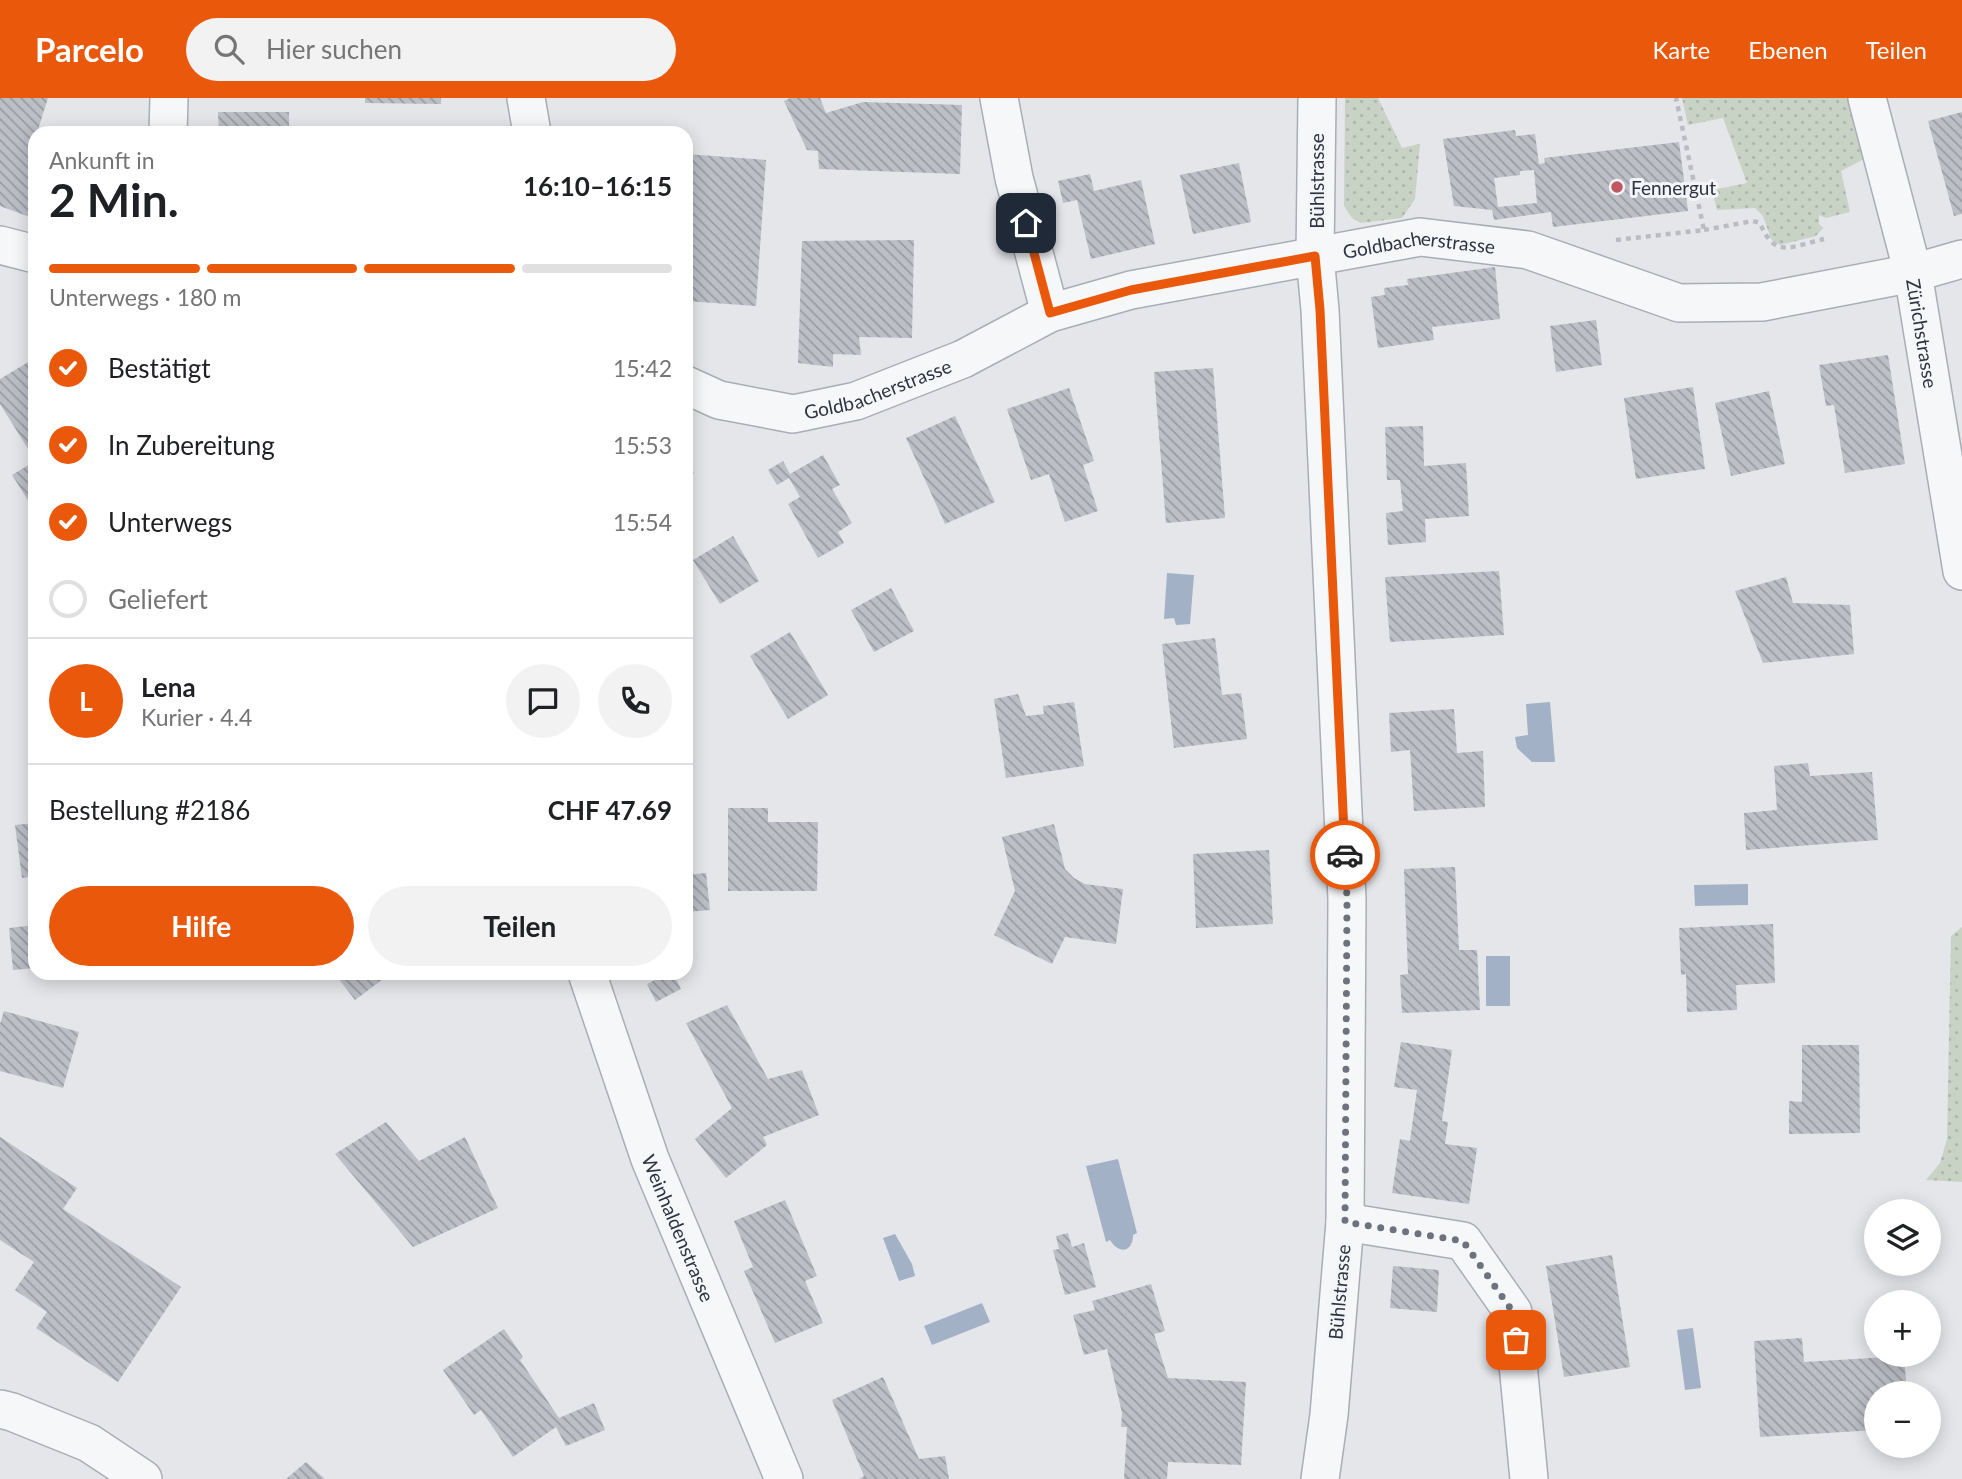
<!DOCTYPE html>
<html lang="de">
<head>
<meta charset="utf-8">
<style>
  :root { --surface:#fff; --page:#f2f2f2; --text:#202124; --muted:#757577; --line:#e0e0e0; --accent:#ea580c }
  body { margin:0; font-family:Lato,sans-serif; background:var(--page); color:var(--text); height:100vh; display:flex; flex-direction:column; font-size:26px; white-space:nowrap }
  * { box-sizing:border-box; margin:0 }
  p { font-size:23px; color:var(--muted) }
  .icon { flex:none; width:38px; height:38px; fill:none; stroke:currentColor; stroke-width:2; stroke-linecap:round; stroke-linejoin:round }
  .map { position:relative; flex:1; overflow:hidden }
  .sheet { position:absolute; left:28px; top:28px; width:665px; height:854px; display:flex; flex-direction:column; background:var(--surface); border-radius:21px; box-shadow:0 4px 18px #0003 }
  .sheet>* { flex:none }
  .controls { position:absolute; left:1864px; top:1101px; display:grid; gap:14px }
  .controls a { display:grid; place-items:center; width:77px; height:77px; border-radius:50%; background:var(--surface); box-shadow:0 4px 18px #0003; font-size:35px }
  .pin { position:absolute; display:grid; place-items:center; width:60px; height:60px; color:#fff; margin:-30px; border-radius:14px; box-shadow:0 4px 10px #0006 }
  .courier { position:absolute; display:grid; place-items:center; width:70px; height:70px; margin:-35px; border:5px solid #ea580c; border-radius:50%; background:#fff; color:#222; box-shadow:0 2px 9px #0007 }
  .overview em { font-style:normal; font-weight:700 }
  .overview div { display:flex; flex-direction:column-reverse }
  .overview { display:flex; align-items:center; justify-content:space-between; height:119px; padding:0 21px }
  h1 { font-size:46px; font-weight:700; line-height:52px }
  .bar { display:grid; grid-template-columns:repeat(4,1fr); gap:10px 7px; align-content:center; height:84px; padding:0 21px }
  .bar i { height:9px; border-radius:5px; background:var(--line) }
  .bar .current { background:var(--accent) }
  .bar p { grid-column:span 4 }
  .line { display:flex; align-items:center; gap:18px; padding:0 21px; border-top:2px solid var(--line) }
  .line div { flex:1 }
  .round { display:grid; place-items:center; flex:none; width:74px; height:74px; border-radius:37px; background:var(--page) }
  ol { padding:0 21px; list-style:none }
  li { display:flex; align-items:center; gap:21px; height:77px }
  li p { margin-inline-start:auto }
  li .icon { padding:7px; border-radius:50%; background:var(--accent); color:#fff; stroke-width:4 }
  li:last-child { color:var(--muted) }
  li i { width:38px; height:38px; border:4px solid var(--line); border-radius:50% }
  .button { display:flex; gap:14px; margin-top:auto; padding:14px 21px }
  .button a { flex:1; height:80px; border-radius:42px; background:var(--accent); color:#fff; font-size:28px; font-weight:700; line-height:80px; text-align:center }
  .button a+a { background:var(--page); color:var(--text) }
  header { display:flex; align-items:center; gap:42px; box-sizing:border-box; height:98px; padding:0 35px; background:var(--accent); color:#fff }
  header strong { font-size:33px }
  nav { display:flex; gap:38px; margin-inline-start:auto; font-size:24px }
  .search { width:490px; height:63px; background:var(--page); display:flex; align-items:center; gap:18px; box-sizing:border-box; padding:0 24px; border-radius:38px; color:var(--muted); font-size:26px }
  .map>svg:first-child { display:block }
</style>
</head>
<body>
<header>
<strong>Parcelo</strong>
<div class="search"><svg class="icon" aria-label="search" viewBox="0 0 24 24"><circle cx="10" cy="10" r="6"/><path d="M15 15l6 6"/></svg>Hier suchen</div>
<nav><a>Karte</a><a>Ebenen</a><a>Teilen</a></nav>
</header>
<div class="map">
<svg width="1962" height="1381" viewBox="0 0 1962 1381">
  <defs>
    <pattern id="grass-dots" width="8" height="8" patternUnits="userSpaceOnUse" patternTransform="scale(1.75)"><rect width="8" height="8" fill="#c8d3c6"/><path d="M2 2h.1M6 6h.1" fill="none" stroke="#acb6ab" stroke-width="1.8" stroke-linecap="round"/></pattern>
    <pattern id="building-back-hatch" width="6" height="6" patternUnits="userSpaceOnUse" patternTransform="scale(1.75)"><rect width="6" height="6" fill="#bcbfc6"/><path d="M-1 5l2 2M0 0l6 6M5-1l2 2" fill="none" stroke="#999ca2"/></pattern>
  </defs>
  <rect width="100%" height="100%" fill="#e4e6ea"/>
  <path fill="url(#grass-dots)" d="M1345 0H1378L1402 50 1420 46 1415 101 1402 120 1361 125 1352 120 1344 108Z
    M1682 0H1851L1870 58 1841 73 1850 114 1826 120 1819 117V126L1823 130 1816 138 1780 147 1771 141 1763 118 1755 110 1717 112 1712 92 1747 85 1723 20 1688 27Z
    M1962 829V1084L1926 1082 1940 1065 1947 1041 1951 838Z"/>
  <path fill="#a3b1c6" d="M1167 475 1194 477 1190 526 1176 527 1174 520 1164 521Z
    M1550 604 1555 664H1532L1517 650 1515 639 1528 637 1526 606Z
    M1748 786V807L1695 808 1694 787Z
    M1486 858H1510V908H1486Z
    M1118 1061 1137 1135 1133 1137C1133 1154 1119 1157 1110 1142L1106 1144 1086 1068Z
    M895 1136 912 1166 915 1178 899 1183 883 1140Z
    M982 1205 990 1224 932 1247 924 1228Z
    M1693 1230 1701 1290 1685 1292 1677 1232Z"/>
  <path fill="url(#building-back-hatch)" fill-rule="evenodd" d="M0 0H48L37 35H35V42L30 57 35 58V121L0 108Z
    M365 0H441V6L365 5Z
    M790 0H820L826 15 863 4 962 7 960 76 819 71 818 53 807 52 784 3Z
    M218 14H289V35H219Z
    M1962 14V116L1954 118 1928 23Z
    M1515 32 1516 38 1535 36 1539 66 1545 65 1544 60 1679 44 1688 113 1553 129 1551 114 1494 122 1492 112 1454 108 1443 41ZM1534 72 1537 105 1498 109 1494 80 1520 77V73Z
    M686 56 766 62 756 208 686 203Z
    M1239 65 1251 124 1193 136 1180 77Z
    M1090 76 1094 93 1141 82 1155 146 1091 161 1077 102 1063 105 1058 83Z
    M914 142 912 240 859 239 861 257 833 256V269L798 265 802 143Z
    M1495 169 1500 221 1432 229 1434 242 1378 250 1371 199 1385 197 1384 190 1408 187 1407 181Z
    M1596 222 1602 267 1556 274 1550 228Z
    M1888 257 1905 366 1845 375 1834 307 1826 308 1819 267Z
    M35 260V362L0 306V281Z
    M1213 270 1225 420 1166 425 1154 274Z
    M1693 289 1705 371 1636 381 1624 300Z
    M1069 290 1094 363 1083 367 1098 413 1065 424 1049 376 1031 382 1007 311Z
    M1769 293 1785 366 1731 378 1715 305Z
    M955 318 995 404 945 426 906 340Z
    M1423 328 1424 368 1466 365 1469 418 1425 421 1426 444 1388 447 1386 415 1403 413 1400 382H1387L1385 329Z
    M823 357 840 387 832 391 852 425 838 434 844 445 818 460 788 406 800 399 789 380 777 387 768 372 783 363 790 376Z
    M686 361 694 375 686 380Z
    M35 363V401L29 404 12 377Z
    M733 438 759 483 720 506 693 462Z
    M1499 473 1504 537 1390 544 1385 479Z
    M1786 479 1793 505 1850 507 1854 556 1763 565 1735 493Z
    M891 490 914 533 874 554 851 512Z
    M790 534 828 597 788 621 750 558Z
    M1215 540 1222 597 1241 595 1247 641 1174 650 1162 546Z
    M1018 596 1026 618 1044 616 1043 608 1074 604 1084 668 1006 680 994 601Z
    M1454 611 1457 655 1483 653 1485 709 1414 713 1410 652 1391 654 1389 615Z
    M1808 665 1810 678 1872 674 1878 742 1746 752 1744 715 1777 712 1774 668Z
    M728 710H768V724H818L817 793H728Z
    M35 725V778L22 780 15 727Z
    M1054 726 1065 771 1074 780 1085 786 1123 791 1116 846 1065 839 1052 866 994 837 1015 793 1002 739Z
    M1269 752 1273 826 1196 830 1193 756Z
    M1455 769 1459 852H1477L1480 912 1402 915 1400 877 1408 876 1404 771Z
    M706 775 710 812 686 814V777Z
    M1773 826 1775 885 1736 887 1737 912 1687 914 1686 876 1681 877 1679 830Z
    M35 827V870L13 872 9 830Z
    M334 875H391L355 902Z
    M669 875H673L681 891 656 904 647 886Z
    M727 907 768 981 802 972 819 1017 763 1039 767 1047 726 1080 695 1041 732 1010 686 925Z
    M4 913 79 934 63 990 0 973V926Z
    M1401 944 1452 952 1442 1023 1448 1024 1445 1046 1477 1050 1469 1106 1392 1095 1400 1041 1410 1043 1417 992 1394 989Z
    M1802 947H1859L1860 1035 1789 1036V1003L1802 1004Z
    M386 1024 419 1063 465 1039 498 1110 413 1149 335 1056Z
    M0 1039 77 1090 63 1111 181 1189 118 1284 36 1230 47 1214 15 1192 34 1164 0 1142Z
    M785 1102 817 1178 805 1183 823 1225 775 1245 744 1173 753 1169 734 1123Z
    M1068 1135 1072 1149 1084 1145 1096 1189 1065 1197 1053 1152 1059 1151 1056 1138Z
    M1612 1157 1630 1269 1564 1279 1546 1168Z
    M1393 1168 1439 1172 1437 1214 1390 1210Z
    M1151 1186 1165 1233 1154 1236 1168 1280 1246 1284 1241 1367 1168 1364 1167 1381H1124L1127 1329H1121L1122 1315 1107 1251 1084 1257 1073 1217 1095 1212 1092 1203Z
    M504 1231 523 1259 520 1262 559 1320 594 1305 605 1332 566 1348 556 1329 513 1359 481 1312 474 1317 443 1272Z
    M1802 1240 1804 1264 1904 1258 1907 1295H1876V1332L1760 1339 1754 1243Z
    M883 1279 919 1361 945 1358 949 1381H859L864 1378 832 1302Z
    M306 1364 325 1381H286Z"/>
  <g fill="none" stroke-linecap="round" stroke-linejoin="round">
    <defs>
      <g id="minor">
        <path d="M526 0 532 35"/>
        <path d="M999 0 1014 80 1050 215"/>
        <path d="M1317 0 1315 158 1320 212 1347 801 1345 1124 1329 1317 1320 1381"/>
        <path id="s1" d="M1867 0 1913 175 1962 473"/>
        <path d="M168 35 169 0"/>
        <path d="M0 147 35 156"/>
        <path id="s2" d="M686 287 719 302 793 316 856 303 963 261 1050 215 1131 192 1420 139 1528 152 1679 205 1762 204 1913 175 1962 161"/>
        <path id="s3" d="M587 875 650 1061 784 1381"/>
        <path d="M1345 1124 1463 1143 1513 1214 1529 1381"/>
        <path d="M0 1311 12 1314 89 1345 143 1381"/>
      </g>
    </defs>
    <use href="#minor" stroke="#a9adb4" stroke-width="40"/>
    <path stroke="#babcc2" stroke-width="4.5" stroke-dasharray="5 5" stroke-linecap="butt" d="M1704 132 1753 123 1760 125C1775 162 1792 148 1824 141
      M1616 142 1704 132 1676 0"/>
    <use href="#minor" stroke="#f6f7f9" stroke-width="37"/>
  </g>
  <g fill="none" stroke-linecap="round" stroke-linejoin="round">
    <path stroke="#6d727c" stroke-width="7" stroke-dasharray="0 12.6" d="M1345 757 1347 801 1345 1124 1463 1143 1513 1214 1516 1242"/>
    <path stroke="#ea580c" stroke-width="9" d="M1026 125 1050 215 1131 192 1315 158 1320 212 1345 757"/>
  </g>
  <circle fill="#c0585f" stroke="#f3f5f8" stroke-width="2.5" cx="1617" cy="89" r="7"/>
  <g text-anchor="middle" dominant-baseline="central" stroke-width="6" stroke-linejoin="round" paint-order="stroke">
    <g font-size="19" fill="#2d3341" stroke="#f3f5f8">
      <text transform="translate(1316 83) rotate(-90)">Bühlstrasse</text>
      <text stroke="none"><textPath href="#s2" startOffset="766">Goldbacherstrasse</textPath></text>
      <text stroke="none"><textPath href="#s1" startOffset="242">Zürichstrasse</textPath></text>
      <text stroke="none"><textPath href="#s2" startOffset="200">Goldbacherstrasse</textPath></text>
      <text stroke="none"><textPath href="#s3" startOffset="271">Weinhaldenstrasse</textPath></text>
      <text transform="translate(1339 1194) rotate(-85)">Bühlstrasse</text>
    </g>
    <g font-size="19" fill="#2d3341" stroke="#f3f5f8" text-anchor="start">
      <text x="1631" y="89">Fennergut</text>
    </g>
  </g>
</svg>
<div class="controls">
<a><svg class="icon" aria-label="layers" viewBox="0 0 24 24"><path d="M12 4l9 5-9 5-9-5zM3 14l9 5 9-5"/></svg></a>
<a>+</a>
<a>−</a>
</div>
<div class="pin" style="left:1516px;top:1242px;background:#ea580c"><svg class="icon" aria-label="bag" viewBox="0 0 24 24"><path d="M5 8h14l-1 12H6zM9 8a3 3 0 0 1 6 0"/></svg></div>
<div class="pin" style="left:1026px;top:125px;background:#1f2937"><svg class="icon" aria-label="home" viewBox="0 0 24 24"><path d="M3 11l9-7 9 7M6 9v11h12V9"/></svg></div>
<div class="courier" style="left:1345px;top:757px"><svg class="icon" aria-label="car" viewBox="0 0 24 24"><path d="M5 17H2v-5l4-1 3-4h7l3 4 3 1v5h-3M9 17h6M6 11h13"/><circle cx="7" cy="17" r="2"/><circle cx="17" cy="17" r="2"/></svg></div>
<section class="sheet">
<div class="overview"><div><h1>2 Min.</h1><p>Ankunft in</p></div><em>16:10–16:15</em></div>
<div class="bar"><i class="current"></i><i class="current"></i><i class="current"></i><i></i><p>Unterwegs · 180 m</p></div>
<ol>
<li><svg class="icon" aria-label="check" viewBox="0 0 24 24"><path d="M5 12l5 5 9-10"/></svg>Bestätigt<p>15:42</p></li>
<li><svg class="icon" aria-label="check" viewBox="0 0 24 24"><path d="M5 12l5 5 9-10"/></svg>In Zubereitung<p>15:53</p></li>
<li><svg class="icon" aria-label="check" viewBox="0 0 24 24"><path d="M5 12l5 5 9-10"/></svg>Unterwegs<p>15:54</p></li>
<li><i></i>Geliefert</li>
</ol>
<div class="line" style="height:126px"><b class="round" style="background:var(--accent);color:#fff">L</b><div><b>Lena</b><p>Kurier · 4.4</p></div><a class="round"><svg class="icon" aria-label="chat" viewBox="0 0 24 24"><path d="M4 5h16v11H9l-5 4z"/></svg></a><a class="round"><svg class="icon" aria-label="phone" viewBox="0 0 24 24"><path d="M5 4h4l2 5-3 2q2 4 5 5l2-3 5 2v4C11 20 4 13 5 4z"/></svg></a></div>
<div class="line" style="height:91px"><div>Bestellung #2186</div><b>CHF 47.69</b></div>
<div class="button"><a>Hilfe</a><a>Teilen</a></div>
</section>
</div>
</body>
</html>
